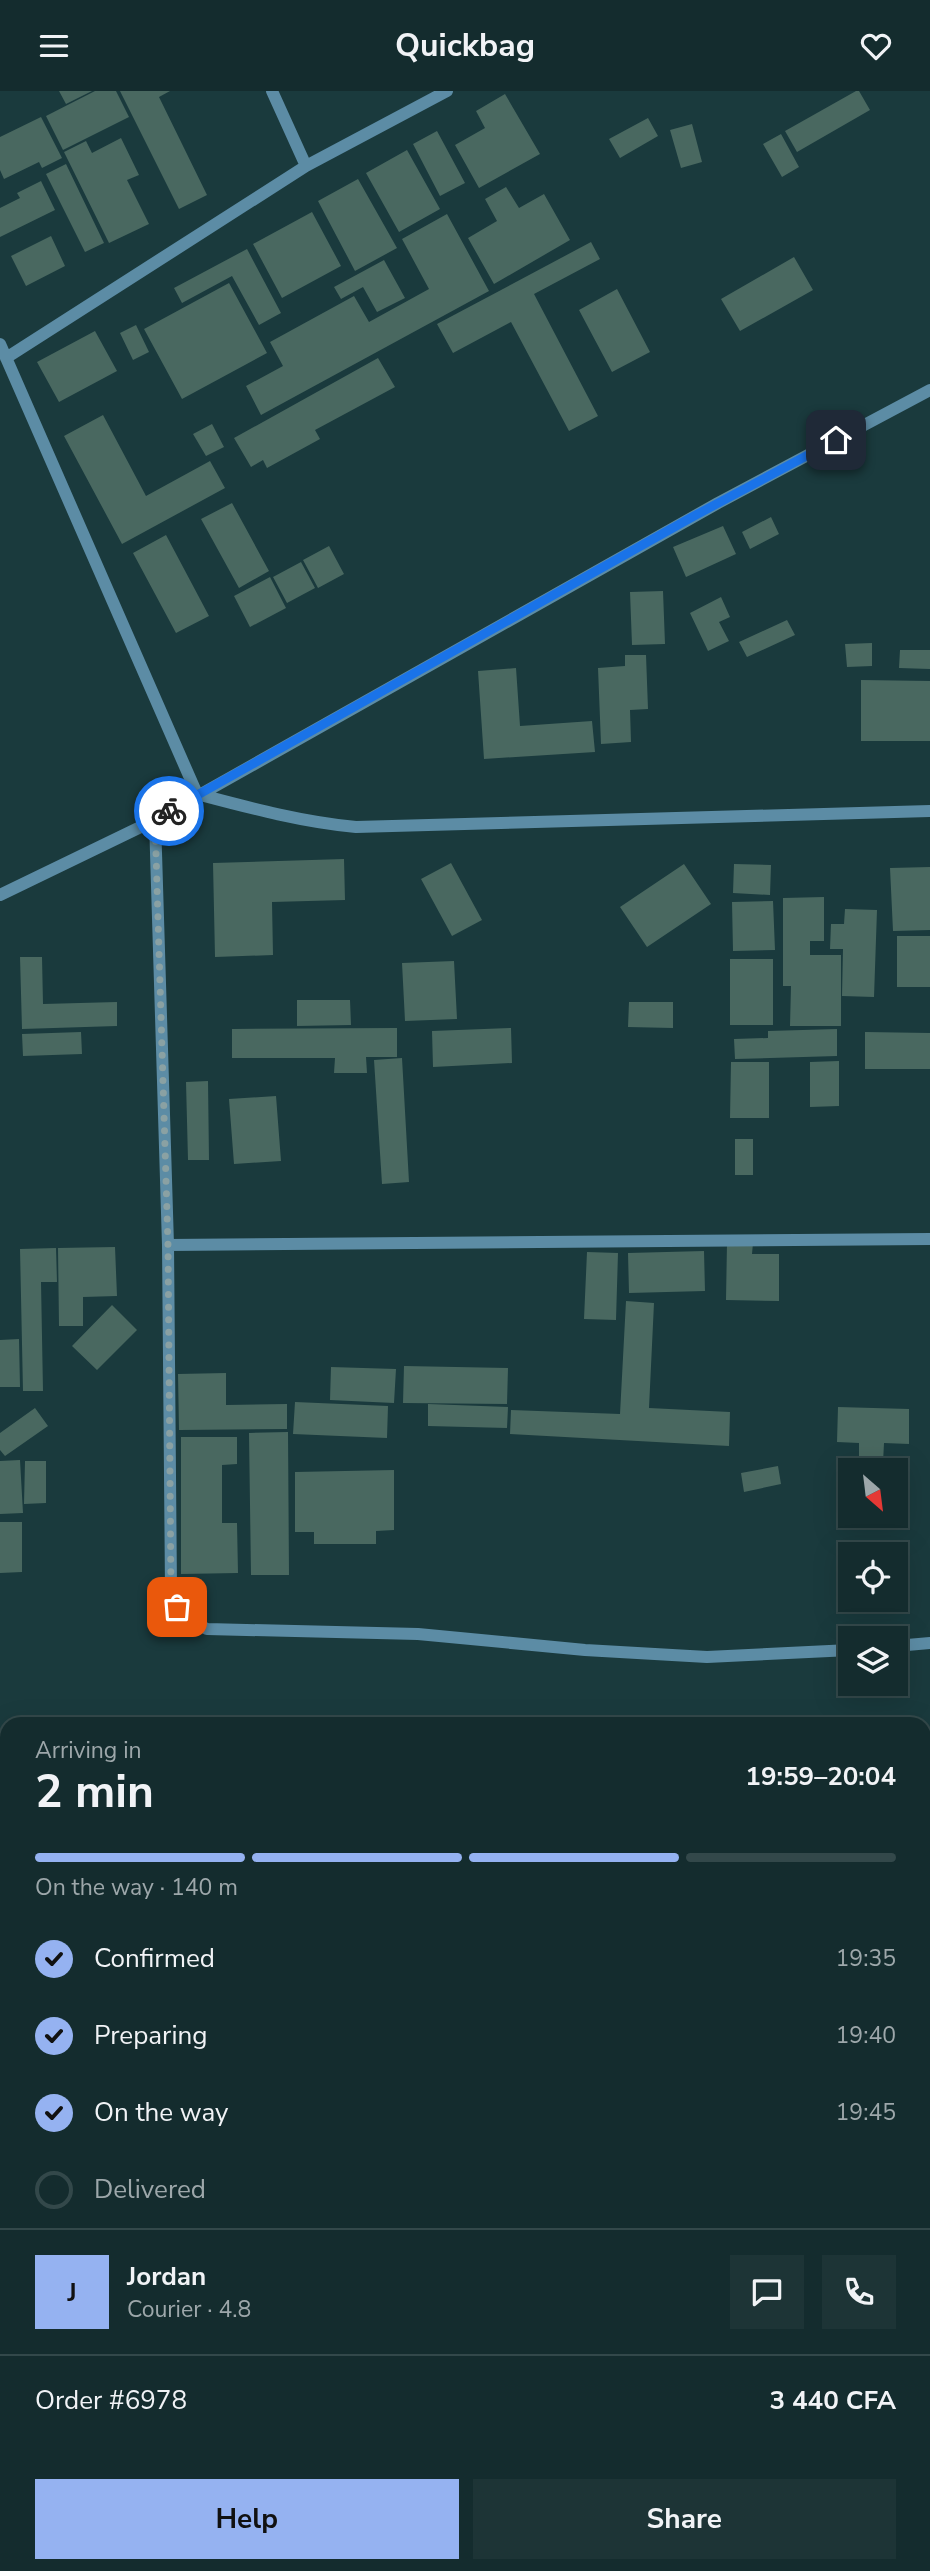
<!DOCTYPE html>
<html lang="en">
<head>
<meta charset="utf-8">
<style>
  :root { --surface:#142c2e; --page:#1d3436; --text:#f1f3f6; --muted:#9da7aa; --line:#33484a; --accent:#95b2f1 }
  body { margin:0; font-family:"Nunito Sans",sans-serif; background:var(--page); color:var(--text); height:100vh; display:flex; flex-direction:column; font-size:26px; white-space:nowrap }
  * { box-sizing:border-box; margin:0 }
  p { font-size:23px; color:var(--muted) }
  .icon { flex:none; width:38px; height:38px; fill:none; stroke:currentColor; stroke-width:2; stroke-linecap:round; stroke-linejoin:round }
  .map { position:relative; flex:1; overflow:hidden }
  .sheet { position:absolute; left:0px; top:1626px; width:931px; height:856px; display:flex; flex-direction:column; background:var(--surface); border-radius:21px 21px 0 0; box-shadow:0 7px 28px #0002,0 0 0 2px var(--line) }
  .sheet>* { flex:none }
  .needle { width:46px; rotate:152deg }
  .fabs { position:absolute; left:838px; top:1367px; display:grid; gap:14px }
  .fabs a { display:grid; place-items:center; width:70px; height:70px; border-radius:0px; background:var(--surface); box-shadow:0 7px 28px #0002,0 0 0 2px var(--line); font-size:35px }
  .pin { position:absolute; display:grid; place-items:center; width:60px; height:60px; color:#fff; margin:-30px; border-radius:14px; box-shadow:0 4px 10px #0006 }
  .courier { position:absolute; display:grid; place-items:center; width:70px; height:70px; margin:-35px; border:5px solid #1a73e8; border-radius:50%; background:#fff; color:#222; box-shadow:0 2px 9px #0007 }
  .overview em { font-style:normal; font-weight:700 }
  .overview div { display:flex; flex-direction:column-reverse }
  .overview { display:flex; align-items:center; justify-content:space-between; height:119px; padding:0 35px }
  h1 { font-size:46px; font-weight:700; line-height:52px }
  .bar { display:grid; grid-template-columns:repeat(4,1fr); gap:10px 7px; align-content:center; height:84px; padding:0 35px }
  .bar i { height:9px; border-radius:5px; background:var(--line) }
  .bar .on { background:var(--accent) }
  .bar p { grid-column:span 4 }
  .line { display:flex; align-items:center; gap:18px; padding:0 35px; border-top:2px solid var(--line) }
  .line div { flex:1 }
  .round { display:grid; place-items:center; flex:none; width:74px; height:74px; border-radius:0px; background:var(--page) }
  ol { padding:0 35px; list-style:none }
  li { display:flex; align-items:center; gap:21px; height:77px }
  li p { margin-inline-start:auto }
  li .icon { padding:7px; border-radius:50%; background:var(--accent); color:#111; stroke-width:4 }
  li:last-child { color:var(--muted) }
  li i { width:38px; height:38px; border:4px solid var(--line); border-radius:50% }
  .button { display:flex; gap:14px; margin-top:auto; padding:14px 35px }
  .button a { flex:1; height:80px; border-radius:0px; background:var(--accent); color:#111; font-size:28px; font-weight:700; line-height:80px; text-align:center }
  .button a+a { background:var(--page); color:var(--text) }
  header { display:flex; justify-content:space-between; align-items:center; height:91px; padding:0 35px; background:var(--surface); font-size:32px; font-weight:700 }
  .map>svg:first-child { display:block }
</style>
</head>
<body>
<header><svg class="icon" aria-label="menu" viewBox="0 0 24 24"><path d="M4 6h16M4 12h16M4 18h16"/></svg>Quickbag<svg class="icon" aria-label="heart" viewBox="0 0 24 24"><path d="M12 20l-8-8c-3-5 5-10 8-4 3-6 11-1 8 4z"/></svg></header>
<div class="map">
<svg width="930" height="2480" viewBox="0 0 930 2480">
  <rect width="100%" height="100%" fill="#1a3a3d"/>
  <path fill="#496860" d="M59 0H92L66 13Z
    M95 0H116L129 26 63 59 46 25Z
    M120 0H170L159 6 207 104 179 118Z
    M856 0H859L870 19 797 61 785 40Z
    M505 3 540 63 479 97 455 54 485 37 476 20Z
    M41 26 62 67 42 77 39 71 4 88 0 79V46Z
    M648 27 658 45 620 67 609 48Z
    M692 33 702 71 681 77 670 39Z
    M437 40 465 92 440 105 413 53Z
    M781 43 799 76 782 86 763 53Z
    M121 47 139 84 127 89 149 133 109 152 64 61 86 50 92 62Z
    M407 59 440 118 399 141 366 82Z
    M66 73 104 152 85 161 46 83Z
    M358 88 397 157 355 180 318 110Z
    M41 90 55 119 0 146V117L20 107 17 102Z
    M506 96 519 117 544 103 570 149 494 193 468 147 497 130 485 108Z
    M312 121 341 175 282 207 253 153Z
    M447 123 489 200 261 324 246 295 283 275 270 251 354 205 369 231 429 198 402 148Z
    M51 145 65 175 26 195 11 165Z
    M591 151 600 168 534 203 598 325 569 340 511 231 453 262 437 233Z
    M247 158 281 222 259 234 232 185 182 212 174 197Z
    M794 166 813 199 740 240 721 208Z
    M384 169 405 207 377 221 363 196 341 208 334 196Z
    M229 192 267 262 182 308 144 238Z
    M617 198 650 261 612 281 579 219Z
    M136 234 149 261 133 269 120 242Z
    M95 240 117 280 59 311 37 271Z
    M378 267 395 296 315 339 320 348 267 377 263 369 251 376 234 347Z
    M103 324 146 405 210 370 225 397 122 453 64 345Z
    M212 333 224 356 206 365 193 343Z
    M232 412 269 480 239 497 201 428Z
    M771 426 779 443 750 458 742 441Z
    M723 435 736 463 686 486 673 456Z
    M166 444 209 525 176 542 133 462Z
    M329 455 344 483 318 497 303 469Z
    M301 471 315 497 287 512 273 486Z
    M270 486 286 517 250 536 234 505Z
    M663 500 665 553 632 554 630 501Z
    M721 506 730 526 719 531 729 550 708 560 690 522Z
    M787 529 795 544 747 566 739 551Z
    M872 552V575L847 576 845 553Z
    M900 559H930V578L899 577Z
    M625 564H646L648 618 630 619 631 651 601 653 598 577 625 575Z
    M516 577 520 635 592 630 595 661 484 668 478 580Z
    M861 589 930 590V650H861Z
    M344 768 345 809 272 811 273 864 215 866 213 772Z
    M451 772 482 829 452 845 421 788Z
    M684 773 711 813 647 856 620 816Z
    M734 773 771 774 770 804 733 802Z
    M930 776V839L893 840 890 777Z
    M824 806V850H810V864H841V935H790L791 895H783V807Z
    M773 810 775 859 733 860 732 811Z
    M845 818 877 819 874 906 842 905 843 858H830L831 833H844Z
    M897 845H930V896H897Z
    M20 866H42L43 913 117 911V935L22 938Z
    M730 868H773V934H730Z
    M454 870 457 928 405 930 402 872Z
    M297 909H350L351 934 297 935Z
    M629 911H673V937L628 936Z
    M397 937V966H366L367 982H334L335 967H232V938Z
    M511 937 512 972 433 976 432 940Z
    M837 938V965L735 968 734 948 768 947V940Z
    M81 941 82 963 23 965 22 943Z
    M865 941 930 942V978H865Z
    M402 967 409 1091 382 1093 374 969Z
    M839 970V1015L810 1016V971Z
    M731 971H769V1027H730Z
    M208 990 209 1069H188L186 991Z
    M276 1005 281 1070 234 1073 229 1008Z
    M735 1048H753V1084H735Z
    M727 1152H753L752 1163H779V1210L726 1209Z
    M115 1156 117 1205 83 1206V1235H59L58 1157Z
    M56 1157 57 1191H41L43 1300H23L20 1158Z
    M704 1160 705 1200 629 1202 628 1162Z
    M587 1161 618 1162 616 1229 584 1228Z
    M626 1210 654 1212 649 1317 730 1321 729 1355 510 1343 511 1319 620 1323Z
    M112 1214 137 1239 97 1279 72 1255Z
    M19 1248 20 1296H0V1249Z
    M404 1275 508 1277 507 1313 403 1312Z
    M331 1276 396 1278 394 1312 330 1309Z
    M226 1282V1314L287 1313V1338L179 1339 178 1283Z
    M295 1311 388 1315 387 1347 293 1343Z
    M428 1313 508 1316 507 1337 428 1335Z
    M838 1316 909 1318V1353L884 1352 883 1372H859V1352L837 1351Z
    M35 1317 48 1335 5 1365 0 1359V1342Z
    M288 1341 289 1484H251L249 1342Z
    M181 1346H237V1373L222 1374V1432H237L238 1482 181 1483Z
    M20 1369 23 1422 0 1423V1370Z
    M25 1370H46V1412L24 1413Z
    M778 1375 781 1393 744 1401 741 1382Z
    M394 1379V1439L376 1440V1453H314V1441H295V1381Z
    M0 1431H22V1481L0 1482Z"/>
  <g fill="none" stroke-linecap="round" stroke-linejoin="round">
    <path stroke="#5c8ca5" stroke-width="12" d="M272 0 306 75
      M0 253 197 703C250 717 302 731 356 736L930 720
      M6 267 306 75 447 0
      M155 729 168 1154 171 1499C179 1520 186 1529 207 1538L418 1543 585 1559 707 1566 850 1559
      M0 804 155 729 718 412 930 299
      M168 1154 930 1148
      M896 1555 930 1552
      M0 1830 7 1839
      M870 2474 877 2480"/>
  </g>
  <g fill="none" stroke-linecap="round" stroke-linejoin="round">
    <path stroke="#8aa1a3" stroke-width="7" stroke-dasharray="0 12.6" d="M169 720 155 729 168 1154 171 1499 177 1516"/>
    <path stroke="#1a73e8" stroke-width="9" d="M169 720 694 425 836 349"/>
  </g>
</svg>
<div class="fabs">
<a><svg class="needle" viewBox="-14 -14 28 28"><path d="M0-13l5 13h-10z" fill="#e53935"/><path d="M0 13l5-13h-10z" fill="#9da7aa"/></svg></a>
<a><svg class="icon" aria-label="locate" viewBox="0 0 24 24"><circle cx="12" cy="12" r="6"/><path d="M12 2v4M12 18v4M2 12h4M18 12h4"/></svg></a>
<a><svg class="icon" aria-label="layers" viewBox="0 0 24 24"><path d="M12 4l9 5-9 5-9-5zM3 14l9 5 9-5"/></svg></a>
</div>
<div class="pin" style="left:177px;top:1516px;background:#ea580c"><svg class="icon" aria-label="bag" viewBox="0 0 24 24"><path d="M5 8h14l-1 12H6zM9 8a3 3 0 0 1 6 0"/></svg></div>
<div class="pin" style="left:836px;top:349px;background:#1f2937"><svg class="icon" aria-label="home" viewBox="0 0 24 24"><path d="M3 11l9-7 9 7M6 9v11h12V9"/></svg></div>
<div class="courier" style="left:169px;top:720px"><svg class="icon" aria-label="bike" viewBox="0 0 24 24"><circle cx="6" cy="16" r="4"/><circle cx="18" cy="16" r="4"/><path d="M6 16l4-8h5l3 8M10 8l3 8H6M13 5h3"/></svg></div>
<section class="sheet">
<div class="overview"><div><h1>2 min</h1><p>Arriving in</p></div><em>19:59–20:04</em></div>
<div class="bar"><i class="on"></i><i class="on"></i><i class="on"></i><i></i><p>On the way · 140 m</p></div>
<ol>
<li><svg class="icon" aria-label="check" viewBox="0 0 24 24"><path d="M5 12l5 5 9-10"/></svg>Confirmed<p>19:35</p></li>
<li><svg class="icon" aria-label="check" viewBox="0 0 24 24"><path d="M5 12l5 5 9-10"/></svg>Preparing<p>19:40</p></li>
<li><svg class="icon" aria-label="check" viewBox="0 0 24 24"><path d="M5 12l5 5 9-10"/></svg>On the way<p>19:45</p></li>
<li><i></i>Delivered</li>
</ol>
<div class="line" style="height:126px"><b class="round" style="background:var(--accent);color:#111">J</b><div><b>Jordan</b><p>Courier · 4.8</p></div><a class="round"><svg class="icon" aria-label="chat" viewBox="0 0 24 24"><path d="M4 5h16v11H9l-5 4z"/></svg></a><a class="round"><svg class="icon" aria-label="phone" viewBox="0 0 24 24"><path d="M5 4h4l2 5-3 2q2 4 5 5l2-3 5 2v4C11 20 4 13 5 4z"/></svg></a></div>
<div class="line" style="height:91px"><div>Order #6978</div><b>3 440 CFA</b></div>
<div class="button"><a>Help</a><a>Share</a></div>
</section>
</div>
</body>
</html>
